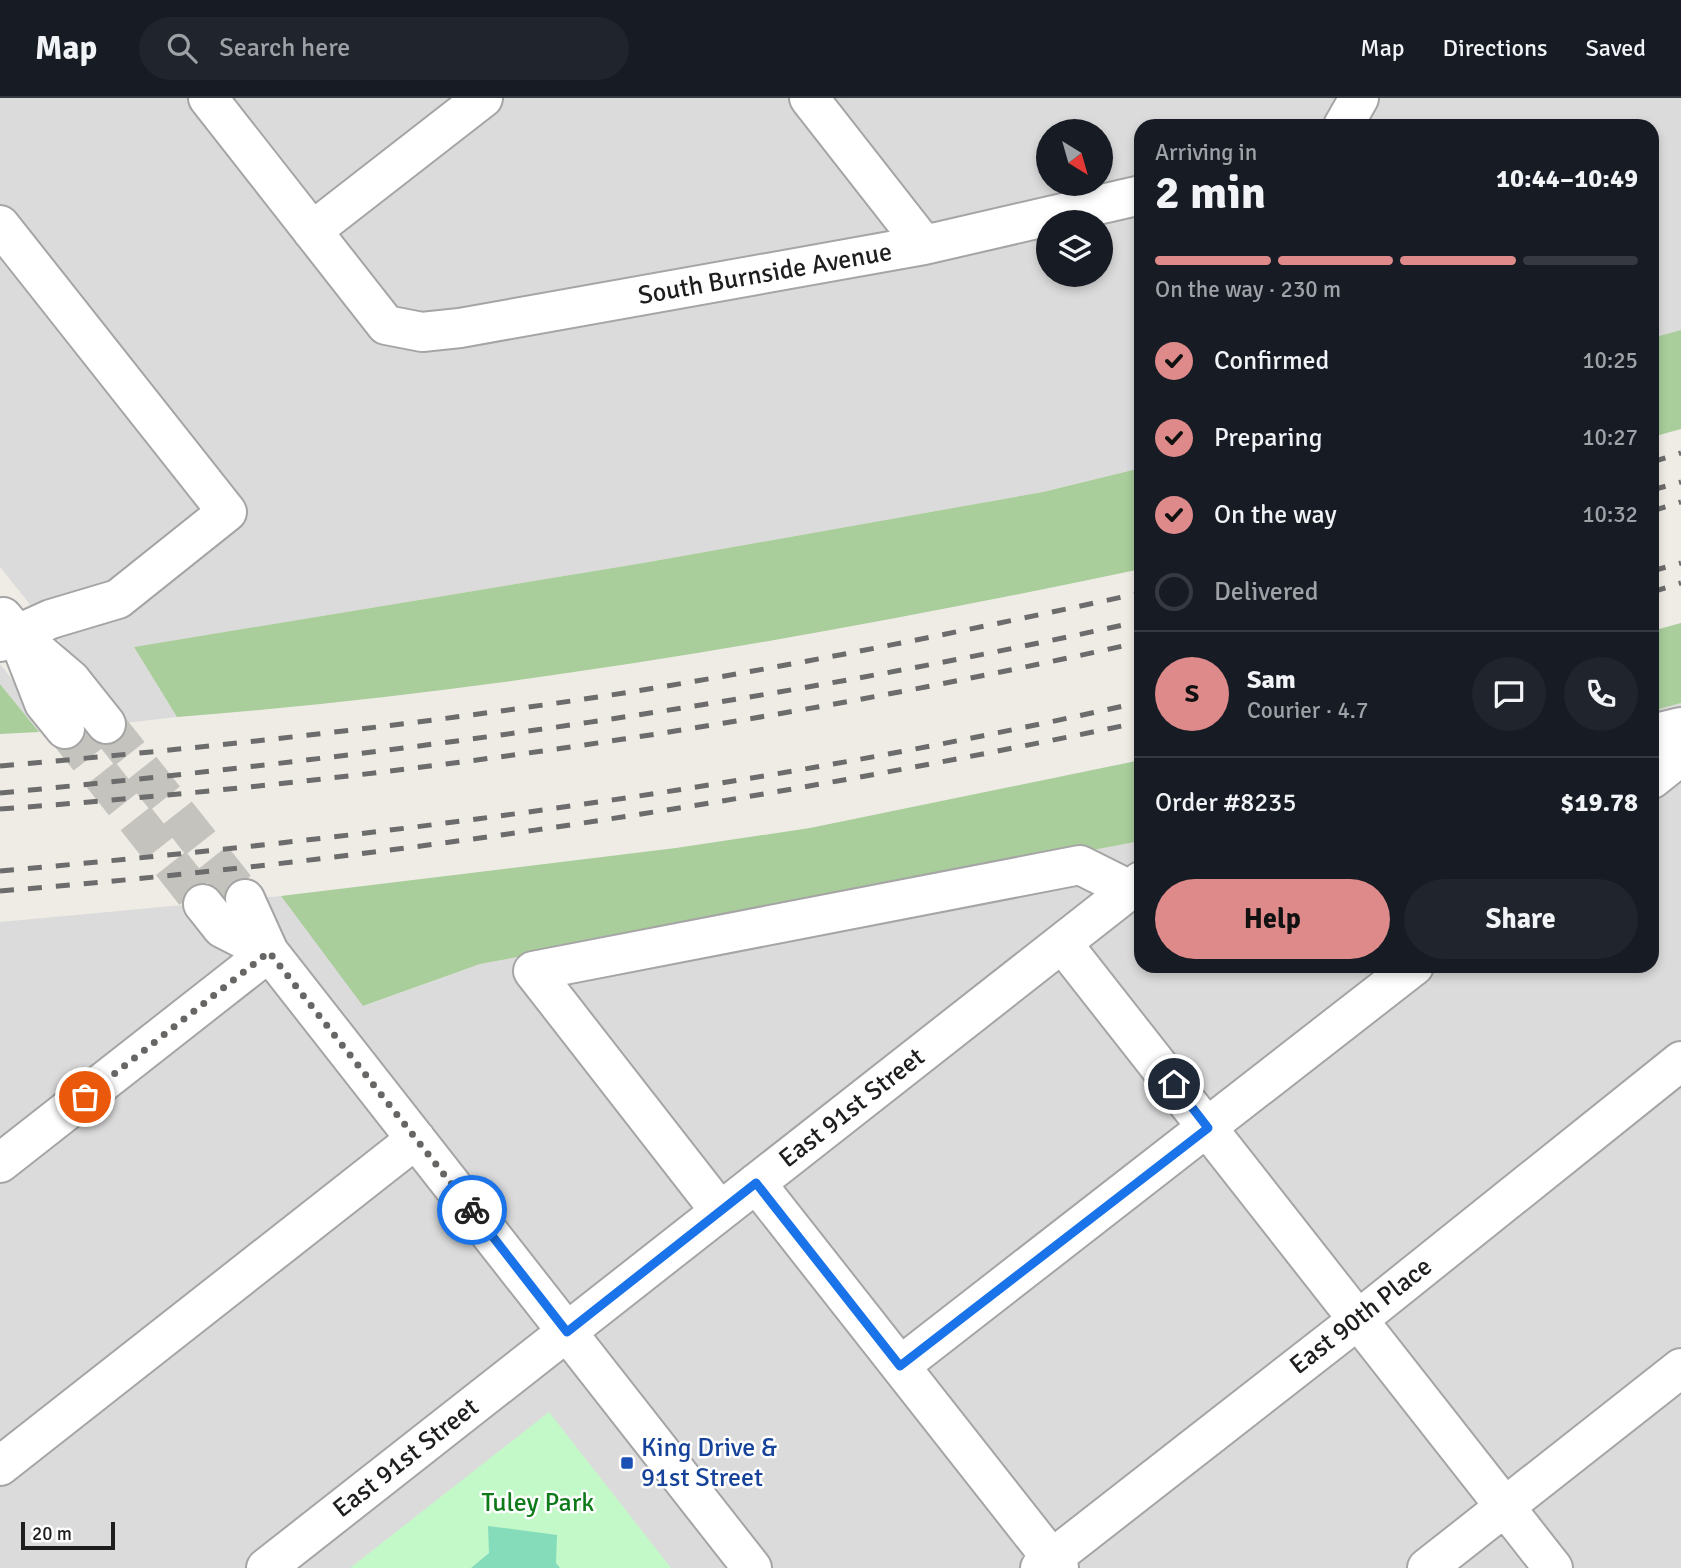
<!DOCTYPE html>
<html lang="en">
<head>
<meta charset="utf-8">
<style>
  :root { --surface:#171b24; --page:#20242c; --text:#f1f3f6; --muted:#9ea1a6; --line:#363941; --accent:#de8a8a }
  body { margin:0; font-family:Signika,sans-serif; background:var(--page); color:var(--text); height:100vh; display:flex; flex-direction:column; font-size:26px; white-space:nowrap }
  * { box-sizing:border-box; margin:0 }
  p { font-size:23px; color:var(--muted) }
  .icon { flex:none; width:38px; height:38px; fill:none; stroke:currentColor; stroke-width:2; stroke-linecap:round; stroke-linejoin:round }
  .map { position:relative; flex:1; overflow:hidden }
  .drawer { position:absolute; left:1134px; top:21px; width:525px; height:854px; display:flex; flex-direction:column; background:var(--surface); border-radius:21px; box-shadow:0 4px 10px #0003 }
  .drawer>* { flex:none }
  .needle { width:46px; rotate:143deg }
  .tools { position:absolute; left:1036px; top:21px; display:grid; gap:14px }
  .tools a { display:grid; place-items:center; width:77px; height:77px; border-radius:50%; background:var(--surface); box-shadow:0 4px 10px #0003; font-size:35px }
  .scale { position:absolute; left:21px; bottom:18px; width:94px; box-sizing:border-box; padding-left:7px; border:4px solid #1e1e1e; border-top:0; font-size:19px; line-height:24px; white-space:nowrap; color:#1e1e1e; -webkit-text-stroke:5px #fff; paint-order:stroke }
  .pin { position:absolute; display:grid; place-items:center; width:60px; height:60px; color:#fff; margin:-30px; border:4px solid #fff; border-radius:50%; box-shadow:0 2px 7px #0007 }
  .courier { position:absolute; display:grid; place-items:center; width:70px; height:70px; margin:-35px; border:5px solid #1a73e8; border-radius:50%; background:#fff; color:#222; box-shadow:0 2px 9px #0007 }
  .headline em { font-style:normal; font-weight:800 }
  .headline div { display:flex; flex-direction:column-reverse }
  .headline { display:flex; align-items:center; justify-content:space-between; height:119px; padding:0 21px }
  h1 { font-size:46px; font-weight:800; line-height:52px }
  .bar { display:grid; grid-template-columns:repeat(4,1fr); gap:10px 7px; align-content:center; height:84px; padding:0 21px }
  .bar i { height:9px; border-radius:5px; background:var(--line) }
  .bar .current { background:var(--accent) }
  .bar p { grid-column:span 4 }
  .line { display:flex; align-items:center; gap:18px; padding:0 21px; border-top:2px solid var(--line) }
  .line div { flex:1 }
  .round { display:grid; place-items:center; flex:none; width:74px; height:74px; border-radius:37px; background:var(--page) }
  ol { padding:0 21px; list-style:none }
  li { display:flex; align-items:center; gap:21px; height:77px }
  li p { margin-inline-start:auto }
  li .icon { padding:7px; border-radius:50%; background:var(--accent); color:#111; stroke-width:4 }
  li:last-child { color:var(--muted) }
  li i { width:38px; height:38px; border:4px solid var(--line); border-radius:50% }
  .action { display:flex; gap:14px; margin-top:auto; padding:14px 21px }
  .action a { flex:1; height:80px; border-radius:42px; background:var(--accent); color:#111; font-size:28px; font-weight:800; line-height:80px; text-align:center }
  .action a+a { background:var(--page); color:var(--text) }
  header { display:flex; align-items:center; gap:42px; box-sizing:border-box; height:98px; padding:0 35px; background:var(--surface); border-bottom:2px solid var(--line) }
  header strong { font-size:33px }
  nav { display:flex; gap:38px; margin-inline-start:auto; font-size:24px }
  .search { width:490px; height:63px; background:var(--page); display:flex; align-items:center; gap:18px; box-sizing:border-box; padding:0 24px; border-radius:38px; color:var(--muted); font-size:26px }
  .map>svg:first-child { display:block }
</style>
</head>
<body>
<header>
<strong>Map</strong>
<div class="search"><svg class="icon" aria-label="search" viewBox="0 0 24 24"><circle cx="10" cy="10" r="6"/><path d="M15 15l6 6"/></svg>Search here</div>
<nav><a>Map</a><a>Directions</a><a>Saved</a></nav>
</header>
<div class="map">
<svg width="1681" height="1470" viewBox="0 0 1681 1470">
  <rect width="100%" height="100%" fill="#efece5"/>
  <path fill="#dcdbdb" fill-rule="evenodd" d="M0 0H1681V232L1652 240V28H1141V370L1043 394 643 465 134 549 177 619 125 625 0 469ZM1048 33H1101V86H1048ZM1048 124H1101V177H1048Z
    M0 566 53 634H39L0 586Z
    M1681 605V1470H0V824L281 798 364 908 480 866 1141 743V868H1652V613Z"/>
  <path fill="#a9cd9b" d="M1681 232V331L1652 339V240Z
    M1141 370V471C823 538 502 594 177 619L134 549 643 465 1043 394Z
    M1681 525V605L1652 613V533Z
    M0 586 39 634 0 636Z
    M1141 662V743L480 866 363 908 281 798 676 750 810 730Z"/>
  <path fill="#c3f8c8" d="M549 1314 671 1470H350Z"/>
  <path fill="#85dcbb" d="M488 1428 557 1437 556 1465 560 1470H471L489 1455Z"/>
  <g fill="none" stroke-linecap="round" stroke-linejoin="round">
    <path stroke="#c5c3bd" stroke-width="38" stroke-dasharray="38 19" stroke-linecap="butt" d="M106 626 245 801
      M65 631 203 806"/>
    <defs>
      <path id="minor" d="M208 0 386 227 422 234 460 230 924 147 1141 97
        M809 0 924 147
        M1343 28 1359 0
        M0 127 227 414 118 501 51 521 0 544
        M312 133 483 0
        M3 519 17 536 71 582 106 626
        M19 541 44 605 65 631
        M1652 636 1681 629
        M1652 681 1681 658
        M245 801 269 854 752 1470
        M203 806 222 830 269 854
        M1062 845 1553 1470
        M0 1065 269 854
        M756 1085 1059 1470
        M720 1113 533 873 1080 767 1130 792
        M900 1268 1414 868
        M0 1368 416 1041
        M266 1470 1141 783
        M1040 1470 1359 1221 1681 963
        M1427 1470 1681 1270"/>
    </defs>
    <use href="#minor" stroke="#a5a5a5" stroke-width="42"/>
    <use href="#minor" stroke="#fff" stroke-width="38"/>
    <path stroke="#6c6c6c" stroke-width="5" stroke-dasharray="14 14" stroke-linecap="butt" d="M1652 364 1681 355
      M1652 392 1681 384
      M1652 413 1681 404
      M1652 473 1681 465
      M1652 494 1681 485
      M0 668C204 650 408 628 611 597 789 569 965 533 1141 495
      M0 695C384 658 764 607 1141 523
      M0 711C383 683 766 628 1141 544
      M0 773C383 739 766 689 1141 604
      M0 793C384 762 764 703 1141 624"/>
  </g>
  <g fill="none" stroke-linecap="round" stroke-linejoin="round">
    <path stroke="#676664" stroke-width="7" stroke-dasharray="0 12.6" d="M85 999 269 854 472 1112"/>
    <path stroke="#1a73e8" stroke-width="9" d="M472 1112 567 1234 756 1085 900 1268 1208 1030 1174 986"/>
  </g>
  <rect fill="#1a4fb4" stroke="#fff" stroke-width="2.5" x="620" y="1358" width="14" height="14" rx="3.5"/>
  <g text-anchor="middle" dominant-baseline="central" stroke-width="5" stroke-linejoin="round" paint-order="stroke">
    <g font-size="26" fill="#1e1e1e" stroke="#fff">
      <text transform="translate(765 176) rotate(-10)">South Burnside Avenue</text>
      <text transform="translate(852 1010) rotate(-38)">East 91st Street</text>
      <text transform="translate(1361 1218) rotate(-38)">East 90th Place</text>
      <text transform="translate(406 1360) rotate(-38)">East 91st Street</text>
    </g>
    <g font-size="26" fill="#164399" stroke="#fff" text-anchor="start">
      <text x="641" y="1350">King Drive &amp;<tspan x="641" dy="30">91st Street</tspan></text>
    </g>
    <g font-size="26" fill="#0f7a1a" stroke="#fff">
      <text x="538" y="1405">Tuley Park</text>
    </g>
  </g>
</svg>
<div class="tools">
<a><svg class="needle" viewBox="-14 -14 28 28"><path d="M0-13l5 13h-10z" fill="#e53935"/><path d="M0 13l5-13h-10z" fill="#9ea1a6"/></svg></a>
<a><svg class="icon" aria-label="layers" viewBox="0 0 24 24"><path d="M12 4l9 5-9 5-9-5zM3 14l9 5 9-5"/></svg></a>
</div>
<div class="scale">20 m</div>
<div class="pin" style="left:85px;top:999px;background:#ea580c"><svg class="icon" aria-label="bag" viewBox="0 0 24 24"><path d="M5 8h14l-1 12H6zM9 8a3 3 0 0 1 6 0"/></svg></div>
<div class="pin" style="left:1174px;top:986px;background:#1f2937"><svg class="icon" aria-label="home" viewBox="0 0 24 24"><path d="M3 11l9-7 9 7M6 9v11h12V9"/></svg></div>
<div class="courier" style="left:472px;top:1112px"><svg class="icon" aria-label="bike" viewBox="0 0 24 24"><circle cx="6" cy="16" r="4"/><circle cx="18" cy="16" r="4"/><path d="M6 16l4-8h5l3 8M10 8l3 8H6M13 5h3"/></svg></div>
<section class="drawer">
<div class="headline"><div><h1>2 min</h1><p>Arriving in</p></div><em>10:44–10:49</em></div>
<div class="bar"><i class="current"></i><i class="current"></i><i class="current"></i><i></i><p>On the way · 230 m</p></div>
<ol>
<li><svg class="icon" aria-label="check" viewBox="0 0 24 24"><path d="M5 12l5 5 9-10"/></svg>Confirmed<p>10:25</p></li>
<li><svg class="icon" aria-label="check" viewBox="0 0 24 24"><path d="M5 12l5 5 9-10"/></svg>Preparing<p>10:27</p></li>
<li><svg class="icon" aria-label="check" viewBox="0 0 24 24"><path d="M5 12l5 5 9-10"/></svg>On the way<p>10:32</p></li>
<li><i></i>Delivered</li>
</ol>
<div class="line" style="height:126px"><b class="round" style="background:var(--accent);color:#111">S</b><div><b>Sam</b><p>Courier · 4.7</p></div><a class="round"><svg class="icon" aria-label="chat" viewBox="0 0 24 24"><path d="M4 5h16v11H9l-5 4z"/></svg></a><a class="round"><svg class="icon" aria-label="phone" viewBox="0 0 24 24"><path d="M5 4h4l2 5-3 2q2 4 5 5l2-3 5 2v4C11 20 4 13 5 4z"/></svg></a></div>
<div class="line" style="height:91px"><div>Order #8235</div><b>$19.78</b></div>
<div class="action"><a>Help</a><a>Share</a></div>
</section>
</div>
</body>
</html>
